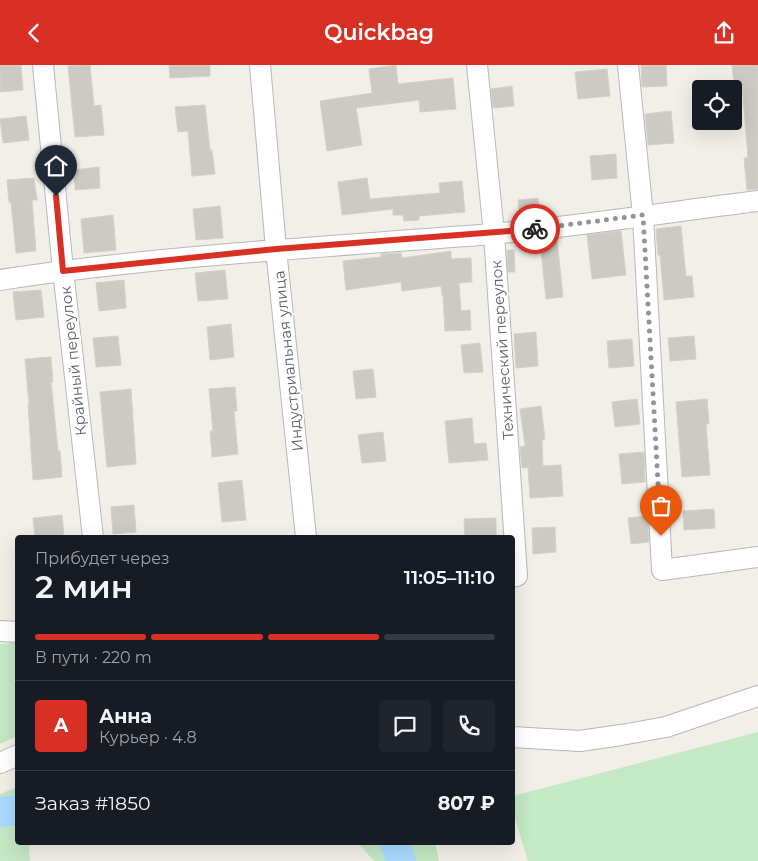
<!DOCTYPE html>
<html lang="ru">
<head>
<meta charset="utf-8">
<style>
  :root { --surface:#171b24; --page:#20242c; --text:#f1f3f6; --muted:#9ea1a6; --line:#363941; --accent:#d93025 }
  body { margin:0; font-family:Montserrat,sans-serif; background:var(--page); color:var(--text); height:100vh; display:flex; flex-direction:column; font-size:19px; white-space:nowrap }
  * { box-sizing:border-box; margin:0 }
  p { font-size:16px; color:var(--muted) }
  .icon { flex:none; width:28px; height:28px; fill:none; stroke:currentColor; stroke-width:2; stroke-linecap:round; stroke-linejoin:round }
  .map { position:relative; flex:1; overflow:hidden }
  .drawer { position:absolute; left:15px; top:470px; width:500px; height:310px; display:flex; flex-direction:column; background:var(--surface); border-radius:5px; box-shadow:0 5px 20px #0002 }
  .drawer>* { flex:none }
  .controls { position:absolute; left:692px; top:15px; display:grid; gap:10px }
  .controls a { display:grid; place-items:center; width:50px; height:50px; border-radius:5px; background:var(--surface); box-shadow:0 5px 20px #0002; font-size:25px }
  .pin { position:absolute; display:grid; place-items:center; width:42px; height:42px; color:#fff; margin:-51px -21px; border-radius:50% 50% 50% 0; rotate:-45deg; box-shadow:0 0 5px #0007 }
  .pin .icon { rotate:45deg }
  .courier { position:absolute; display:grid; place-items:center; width:50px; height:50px; margin:-25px; border:4px solid #d93025; border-radius:50%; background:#fff; color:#222; box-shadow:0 1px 6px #0007 }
  .overview em { font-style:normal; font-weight:600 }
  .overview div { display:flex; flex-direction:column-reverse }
  .overview { display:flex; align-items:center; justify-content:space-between; height:85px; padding:0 20px }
  h1 { font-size:32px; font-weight:600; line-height:38px }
  .bar { display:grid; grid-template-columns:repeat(4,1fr); gap:8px 5px; align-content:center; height:60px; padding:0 20px }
  .bar i { height:6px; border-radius:4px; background:var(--line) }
  .bar .selected { background:var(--accent) }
  .bar p { grid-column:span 4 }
  .line { display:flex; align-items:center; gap:12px; padding:0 20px; border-top:1px solid var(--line) }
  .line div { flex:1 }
  .round { display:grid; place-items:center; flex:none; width:52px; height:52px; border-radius:5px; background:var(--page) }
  header { display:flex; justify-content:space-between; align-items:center; height:65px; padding:0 20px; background:var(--accent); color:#fff; font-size:22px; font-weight:600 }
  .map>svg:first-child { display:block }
</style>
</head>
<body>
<header><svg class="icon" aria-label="back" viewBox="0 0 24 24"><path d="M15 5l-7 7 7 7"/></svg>Quickbag<svg class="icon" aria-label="share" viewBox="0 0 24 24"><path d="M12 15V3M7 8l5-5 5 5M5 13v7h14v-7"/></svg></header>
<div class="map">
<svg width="758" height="796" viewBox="0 0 758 796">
  <rect width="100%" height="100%" fill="#f1efe8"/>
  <path fill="#c5e8c5" d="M17 578V671L0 679V579Z
    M758 667V796H528L513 747V731Z
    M17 722 18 778H31L29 785 30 796H0V729Z
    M358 778H435L439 796H374Z"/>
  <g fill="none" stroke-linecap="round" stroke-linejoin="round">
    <path stroke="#aadaff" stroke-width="30" d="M0 747 18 745
      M395 778 401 796"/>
  </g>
  <path fill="#cccac5" stroke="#d6d1c6" d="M0 0H21L23 25 0 27Z
    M81 0H90L94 41 101 40 104 70 75 72 68 1Z
    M169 0H210V11L170 13Z
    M396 0 398 19 453 13 456 44 420 47 419 35 356 43 362 80 327 86 320 36 372 28 369 4Z
    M641 0H666L667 21 642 22Z
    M732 0H758V124L747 125 744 93H748L742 18 734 19Z
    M607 4 610 31 578 34 575 7Z
    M512 21 514 41 493 43 491 24Z
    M205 40 210 85H212L215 109 192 111 188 66 178 67 175 42Z
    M671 46 674 78 648 80 645 49Z
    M26 51 29 75 3 78 0 54Z
    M616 89 617 113 592 115 590 91Z
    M99 102 100 123 75 125 74 105Z
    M34 113 37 135H32L36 186 16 188 11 137H9L7 115Z
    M367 113 370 134 440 128 439 118 462 116 465 147 419 151V155L404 156 403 150H393V144L342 150 338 117Z
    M538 133 539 152 520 154 518 135Z
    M220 141 223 173 196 175 193 144Z
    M113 150 116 185 84 188 81 154Z
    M681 161 686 211H692L694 232 664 235 660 190H658L656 164Z
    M621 166 626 210 592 214 587 170Z
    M557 174 563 232 546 234 540 176Z
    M507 185H514L515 207H508Z
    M451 186V194L471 193 472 217 459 218 461 246 470 245 471 265 445 266 443 230H442L441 221 402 226 401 217 346 225 343 196 381 192V189L401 188 402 193Z
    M225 205 228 234 198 236 195 208Z
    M124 215 126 243 99 246 96 218Z
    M41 225 44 252 16 255 13 227Z
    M231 259 234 292 210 295 207 262Z
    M536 267 538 301 516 303 514 269Z
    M118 271 121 300 96 302 93 273Z
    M694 271 696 294 670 296 668 273Z
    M632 274 634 301 609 303 607 276Z
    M480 278 483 307 464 308 461 280Z
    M51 292 53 317H51L58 386H60L62 412 33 415 28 339H29L25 294Z
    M373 304 376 332 356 334 353 306Z
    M235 322 237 346H234L238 389 212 392 210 366H213L209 324Z
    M131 324 136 399 107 402 100 327Z
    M637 334 640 359 615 362 612 337Z
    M707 334 709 359H706L710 410 682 412 676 337Z
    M541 341 545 374 542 375 543 401 561 400 563 431 530 433 528 402 522 403 520 382 525 381 520 344Z
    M472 353 474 379 486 378 488 395 449 398 445 356Z
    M383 367 386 396 362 398 358 370Z
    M644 387 645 417 622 419 619 389Z
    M242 415 246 455 222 457 218 418Z
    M134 440 136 467 113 469 111 442Z
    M714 444 715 463 684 465 683 446Z
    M62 450 64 472H35L33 453Z
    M647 451 649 477 631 479 628 453Z
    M496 453V472H465L464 454Z
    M555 462 556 487 533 489 532 463Z"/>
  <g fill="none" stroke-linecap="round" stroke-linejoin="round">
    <defs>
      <path id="minor" d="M43 0 63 205 93 472
        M260 0 276 184 306 472
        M477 0 494 169 517 511 512 512
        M628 0 643 151 662 505 758 492
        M0 215C163 190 328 182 492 169 581 161 669 147 758 136
        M0 566 18 567
        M512 672 580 676 621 670 666 662 758 631
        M0 698 18 690"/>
    </defs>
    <use href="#minor" stroke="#b5b8bc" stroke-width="22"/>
    <use href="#minor" stroke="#fff" stroke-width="20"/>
  </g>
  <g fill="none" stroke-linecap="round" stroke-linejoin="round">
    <path stroke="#929495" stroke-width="5" stroke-dasharray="0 9" d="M535 164 643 150 661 471"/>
    <path stroke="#d93025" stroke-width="6" d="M56 131 63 206 276 184 535 164"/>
  </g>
  <g text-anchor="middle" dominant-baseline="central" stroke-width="4" stroke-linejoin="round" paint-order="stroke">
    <g font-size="15" fill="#5f6368" stroke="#fff">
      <text transform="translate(502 285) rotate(-94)">Технический переулок</text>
      <text transform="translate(73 296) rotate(-96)">Крайный переулок</text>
      <text transform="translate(288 296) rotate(-96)">Индустриальная улица</text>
    </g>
  </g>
</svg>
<div class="controls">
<a><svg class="icon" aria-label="locate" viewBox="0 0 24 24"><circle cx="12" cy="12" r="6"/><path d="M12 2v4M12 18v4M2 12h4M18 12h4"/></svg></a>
</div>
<div class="pin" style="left:661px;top:471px;background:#ea580c"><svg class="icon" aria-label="bag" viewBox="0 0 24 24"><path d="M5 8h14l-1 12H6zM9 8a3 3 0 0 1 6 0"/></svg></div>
<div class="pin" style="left:56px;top:131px;background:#1f2937"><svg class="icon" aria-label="home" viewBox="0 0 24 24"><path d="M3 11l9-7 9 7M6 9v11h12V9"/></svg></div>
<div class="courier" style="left:535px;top:164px"><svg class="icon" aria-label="bike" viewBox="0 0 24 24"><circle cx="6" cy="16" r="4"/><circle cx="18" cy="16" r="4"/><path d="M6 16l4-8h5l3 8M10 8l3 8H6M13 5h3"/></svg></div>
<section class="drawer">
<div class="overview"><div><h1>2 мин</h1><p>Прибудет через</p></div><em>11:05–11:10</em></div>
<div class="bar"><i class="selected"></i><i class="selected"></i><i class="selected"></i><i></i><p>В пути · 220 m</p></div>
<div class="line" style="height:90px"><b class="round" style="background:var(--accent);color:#fff">А</b><div><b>Анна</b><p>Курьер · 4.8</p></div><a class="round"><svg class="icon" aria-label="chat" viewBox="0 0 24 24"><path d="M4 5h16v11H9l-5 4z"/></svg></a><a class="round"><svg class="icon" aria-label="phone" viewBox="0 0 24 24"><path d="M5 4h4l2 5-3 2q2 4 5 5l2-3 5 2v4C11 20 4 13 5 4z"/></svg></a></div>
<div class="line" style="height:65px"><div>Заказ #1850</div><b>807 ₽</b></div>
</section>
</div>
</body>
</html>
